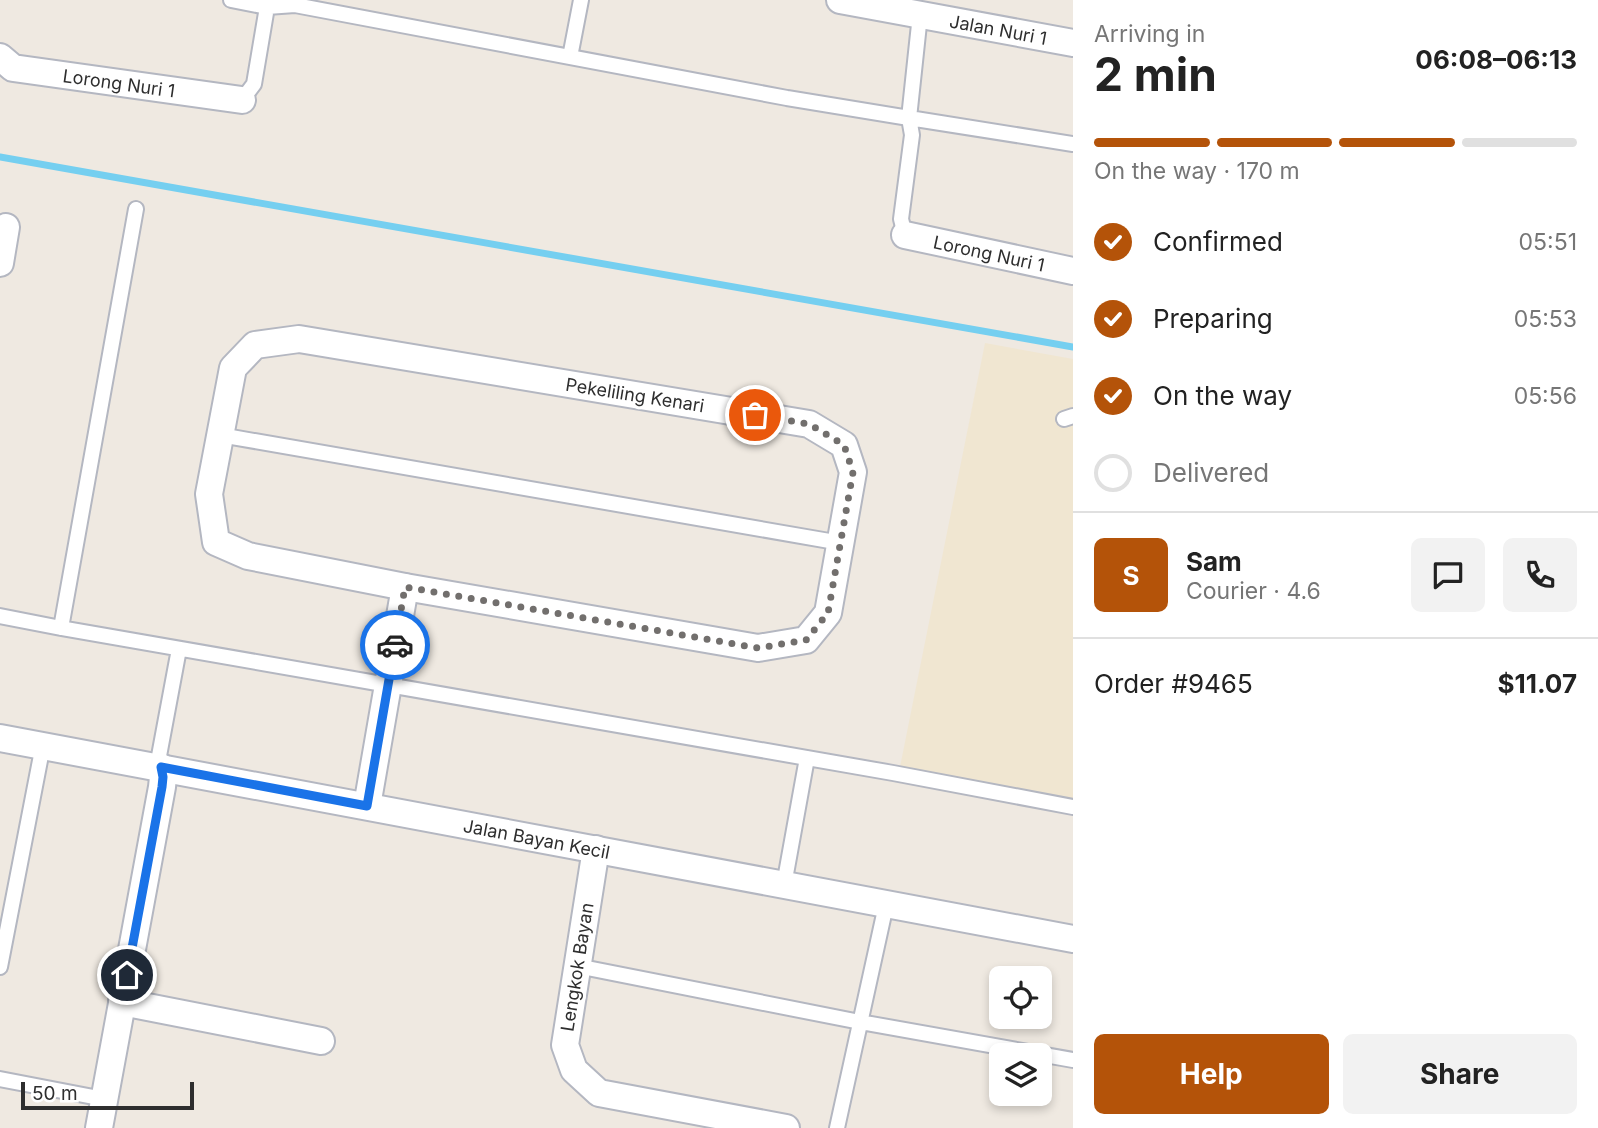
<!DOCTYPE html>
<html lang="en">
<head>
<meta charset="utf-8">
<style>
  :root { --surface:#fff; --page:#f2f2f2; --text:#222; --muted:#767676; --line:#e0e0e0; --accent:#b45309 }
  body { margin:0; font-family:Inter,sans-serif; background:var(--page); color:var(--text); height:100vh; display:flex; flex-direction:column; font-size:26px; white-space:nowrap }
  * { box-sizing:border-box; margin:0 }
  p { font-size:23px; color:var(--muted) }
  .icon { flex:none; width:38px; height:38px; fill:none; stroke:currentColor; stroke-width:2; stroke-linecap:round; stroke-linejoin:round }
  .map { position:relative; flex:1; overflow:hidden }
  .drawer { display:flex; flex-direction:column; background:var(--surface); width:525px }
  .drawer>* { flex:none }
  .controls { position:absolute; left:989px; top:966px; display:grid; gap:14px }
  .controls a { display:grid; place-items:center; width:63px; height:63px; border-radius:10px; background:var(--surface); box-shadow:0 4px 10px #0003; font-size:35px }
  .scale { position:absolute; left:21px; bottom:18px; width:173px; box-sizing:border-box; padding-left:7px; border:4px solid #2e2e2e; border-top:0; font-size:19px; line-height:24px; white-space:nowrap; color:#2e2e2e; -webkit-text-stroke:5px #fff; paint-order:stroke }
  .pin { position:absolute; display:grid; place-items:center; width:60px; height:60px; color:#fff; margin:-30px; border:4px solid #fff; border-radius:50%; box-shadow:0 2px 7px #0007 }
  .courier { position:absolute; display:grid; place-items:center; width:70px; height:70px; margin:-35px; border:5px solid #1a73e8; border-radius:50%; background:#fff; color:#222; box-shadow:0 2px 9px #0007 }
  .headline em { font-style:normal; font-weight:700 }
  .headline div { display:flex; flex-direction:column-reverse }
  .headline { display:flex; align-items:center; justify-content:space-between; height:119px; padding:0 21px }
  h1 { font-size:46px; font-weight:700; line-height:52px }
  .bar { display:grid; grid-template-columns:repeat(4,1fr); gap:10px 7px; align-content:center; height:84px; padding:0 21px }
  .bar i { height:9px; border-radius:5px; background:var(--line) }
  .bar .on { background:var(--accent) }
  .bar p { grid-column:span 4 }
  .line { display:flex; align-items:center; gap:18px; padding:0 21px; border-top:2px solid var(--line) }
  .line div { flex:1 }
  .round { display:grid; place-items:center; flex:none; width:74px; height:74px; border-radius:10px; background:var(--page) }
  ol { padding:0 21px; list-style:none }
  li { display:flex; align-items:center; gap:21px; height:77px }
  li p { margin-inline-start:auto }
  li .icon { padding:7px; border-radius:50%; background:var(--accent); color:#fff; stroke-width:4 }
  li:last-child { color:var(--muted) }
  li i { width:38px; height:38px; border:4px solid var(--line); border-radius:50% }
  .button { display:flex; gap:14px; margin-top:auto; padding:14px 21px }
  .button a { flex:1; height:80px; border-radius:10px; background:var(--accent); color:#fff; font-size:28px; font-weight:700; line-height:80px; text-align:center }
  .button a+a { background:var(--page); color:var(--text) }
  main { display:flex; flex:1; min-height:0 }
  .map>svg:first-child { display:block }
</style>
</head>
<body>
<main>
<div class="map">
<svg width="1073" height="1128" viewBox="0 0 1073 1128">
  <rect width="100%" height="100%" fill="#efe9e1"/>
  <path fill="#f0e6d1" d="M985 343 1073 359V799L900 767Z"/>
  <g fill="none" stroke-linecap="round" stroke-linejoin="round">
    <path stroke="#75cff0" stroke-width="7" d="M0 157 1073 347"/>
    <defs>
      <path id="service" d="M231 0 267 7 268 0
        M920 15 909 118 1073 144
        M570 57 581 0
        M242 100 254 84 267 7 295 5 787 98 909 118 912 135 901 219 905 235
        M1064 419 1073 416
        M220 435 841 543
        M0 616 61 628 893 773 1073 807
        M61 628 136 209
        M161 767 159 756 179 649
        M784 885 807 758
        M577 966 860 1022 1073 1060
        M0 967 43 745
        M0 1079 104 1099
        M837 1128 886 905"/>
      <g id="minor">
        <path id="s1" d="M840 0 1073 43"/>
        <path id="s2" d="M0 57 13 68 242 100"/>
        <path id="s3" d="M905 235 1073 271"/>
        <path d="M0 263 6 227"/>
        <path d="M299 339 809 424 844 445 853 472 828 613 806 640 758 648 405 587 248 556 216 542 209 494 233 368 255 345Z"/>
        <path id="s4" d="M0 738 1073 939"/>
        <path d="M367 806 405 587"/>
        <path d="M596 849 565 1045 574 1070 599 1093 786 1128"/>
        <path d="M122 1002 321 1041"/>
        <path d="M99 1128 162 787 163 777 161 767"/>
      </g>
    </defs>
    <use href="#service" stroke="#b4b7c1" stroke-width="18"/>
    <use href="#minor" stroke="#b4b7c1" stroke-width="30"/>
    <use href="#service" stroke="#fff" stroke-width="14"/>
    <use href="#minor" stroke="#fff" stroke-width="26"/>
  </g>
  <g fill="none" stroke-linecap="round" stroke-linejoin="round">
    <path stroke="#726f6d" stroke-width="7" stroke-dasharray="0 12.6" d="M395 645 405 587 758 648 806 640 828 613 853 472 844 445 809 424 755 415"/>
    <path stroke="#1a73e8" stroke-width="9" d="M127 975 162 787 163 777 161 767 367 806 395 645"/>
  </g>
  <g text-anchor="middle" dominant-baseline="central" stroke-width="6" stroke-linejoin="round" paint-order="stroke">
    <g font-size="18" fill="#2e2e2e" stroke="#fff">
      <text stroke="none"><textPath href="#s1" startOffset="161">Jalan Nuri 1</textPath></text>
      <text stroke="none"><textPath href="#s2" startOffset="124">Lorong Nuri 1</textPath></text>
      <text stroke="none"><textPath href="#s3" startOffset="86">Lorong Nuri 1</textPath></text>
      <text transform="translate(635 395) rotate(9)">Pekeliling Kenari</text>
      <text stroke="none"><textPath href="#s4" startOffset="546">Jalan Bayan Kecil</textPath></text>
      <text transform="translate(577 967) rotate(-81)">Lengkok Bayan</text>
    </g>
  </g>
</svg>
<div class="controls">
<a><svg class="icon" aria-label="locate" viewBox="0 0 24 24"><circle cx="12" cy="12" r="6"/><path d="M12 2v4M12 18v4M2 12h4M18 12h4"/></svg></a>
<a><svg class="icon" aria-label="layers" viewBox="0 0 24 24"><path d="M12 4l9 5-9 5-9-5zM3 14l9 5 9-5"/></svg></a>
</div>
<div class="scale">50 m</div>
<div class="pin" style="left:755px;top:415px;background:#ea580c"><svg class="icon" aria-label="bag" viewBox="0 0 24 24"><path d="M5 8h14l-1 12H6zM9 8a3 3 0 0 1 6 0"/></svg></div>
<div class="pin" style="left:127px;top:975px;background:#1f2937"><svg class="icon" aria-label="home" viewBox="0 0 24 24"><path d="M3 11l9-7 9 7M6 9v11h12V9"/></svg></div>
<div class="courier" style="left:395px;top:645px"><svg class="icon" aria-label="car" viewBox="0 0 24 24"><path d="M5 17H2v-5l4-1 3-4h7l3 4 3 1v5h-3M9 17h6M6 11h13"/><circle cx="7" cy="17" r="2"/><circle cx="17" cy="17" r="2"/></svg></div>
</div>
<section class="drawer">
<div class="headline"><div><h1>2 min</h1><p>Arriving in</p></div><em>06:08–06:13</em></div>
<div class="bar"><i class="on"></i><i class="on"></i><i class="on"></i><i></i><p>On the way · 170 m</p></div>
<ol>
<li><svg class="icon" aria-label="check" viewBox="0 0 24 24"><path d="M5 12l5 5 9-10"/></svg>Confirmed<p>05:51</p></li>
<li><svg class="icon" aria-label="check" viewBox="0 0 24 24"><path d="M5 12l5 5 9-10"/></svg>Preparing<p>05:53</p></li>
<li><svg class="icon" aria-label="check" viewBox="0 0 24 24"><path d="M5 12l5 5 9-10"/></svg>On the way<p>05:56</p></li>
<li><i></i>Delivered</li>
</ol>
<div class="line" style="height:126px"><b class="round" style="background:var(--accent);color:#fff">S</b><div><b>Sam</b><p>Courier · 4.6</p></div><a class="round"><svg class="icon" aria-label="chat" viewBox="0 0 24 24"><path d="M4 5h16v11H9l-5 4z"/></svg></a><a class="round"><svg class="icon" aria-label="phone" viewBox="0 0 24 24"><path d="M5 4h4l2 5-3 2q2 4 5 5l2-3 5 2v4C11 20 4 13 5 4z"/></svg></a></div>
<div class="line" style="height:91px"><div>Order #9465</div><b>$11.07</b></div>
<div class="button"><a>Help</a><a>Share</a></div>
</section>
</main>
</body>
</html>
